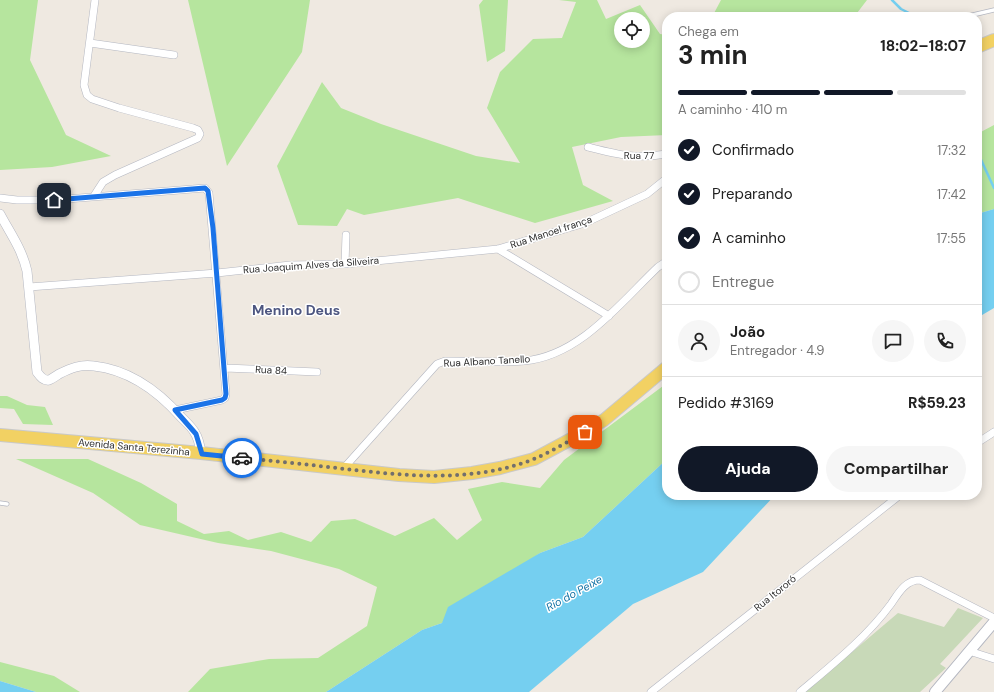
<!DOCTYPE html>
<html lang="pt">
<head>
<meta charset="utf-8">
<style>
  :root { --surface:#fff; --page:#f6f6f6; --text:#222; --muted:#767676; --line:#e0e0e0; --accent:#111827 }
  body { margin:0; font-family:"DM Sans",sans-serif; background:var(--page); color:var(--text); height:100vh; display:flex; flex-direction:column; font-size:15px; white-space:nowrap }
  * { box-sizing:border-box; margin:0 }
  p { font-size:13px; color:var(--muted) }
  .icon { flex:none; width:22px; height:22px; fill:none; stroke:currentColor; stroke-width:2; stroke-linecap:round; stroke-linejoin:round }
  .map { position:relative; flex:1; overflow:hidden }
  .panel { position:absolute; left:662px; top:12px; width:320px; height:488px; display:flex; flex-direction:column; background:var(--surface); border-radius:16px; box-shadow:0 2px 10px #0003 }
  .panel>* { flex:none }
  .buttons { position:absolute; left:614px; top:12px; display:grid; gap:8px }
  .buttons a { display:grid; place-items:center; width:36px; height:36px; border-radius:50%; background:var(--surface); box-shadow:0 2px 10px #0003; font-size:20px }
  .pin { position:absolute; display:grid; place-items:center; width:34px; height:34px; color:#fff; margin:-17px; border-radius:8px; box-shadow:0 2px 6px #0006 }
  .courier { position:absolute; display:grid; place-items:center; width:40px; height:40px; margin:-20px; border:3px solid #1a73e8; border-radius:50%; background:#fff; color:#222; box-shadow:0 1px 5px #0007 }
  .head em { font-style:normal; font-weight:700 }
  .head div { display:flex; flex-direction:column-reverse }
  .head { display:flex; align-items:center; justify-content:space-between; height:68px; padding:0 16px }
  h1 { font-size:26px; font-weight:700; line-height:30px }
  .bar { display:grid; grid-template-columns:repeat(4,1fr); gap:6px 4px; align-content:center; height:48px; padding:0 16px }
  .bar i { height:5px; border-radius:3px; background:var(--line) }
  .bar .on { background:var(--accent) }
  .bar p { grid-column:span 4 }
  .line { display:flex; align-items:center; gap:10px; padding:0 16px; border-top:1px solid var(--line) }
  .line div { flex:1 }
  .round { display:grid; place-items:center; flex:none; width:42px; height:42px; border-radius:21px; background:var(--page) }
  ol { padding:0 16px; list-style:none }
  li { display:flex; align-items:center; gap:12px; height:44px }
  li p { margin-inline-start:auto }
  li .icon { padding:4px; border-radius:50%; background:var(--accent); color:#fff; stroke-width:4 }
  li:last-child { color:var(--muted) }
  li i { width:22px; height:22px; border:2px solid var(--line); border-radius:50% }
  .primary-button { display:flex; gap:8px; margin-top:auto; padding:8px 16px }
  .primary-button a { flex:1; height:46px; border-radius:24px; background:var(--accent); color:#fff; font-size:16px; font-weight:700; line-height:46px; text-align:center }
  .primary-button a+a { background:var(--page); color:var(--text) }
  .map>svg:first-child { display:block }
</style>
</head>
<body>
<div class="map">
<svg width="994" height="692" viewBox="0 0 994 692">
  <rect width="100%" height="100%" fill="#efe9e1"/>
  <path fill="#b6e59e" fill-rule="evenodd" d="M0 0H38L30 60 66 135 111 156 52 167 0 170Z
    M188 0H310L302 52 227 166Z
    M483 0H508L505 51 487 62 479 5Z
    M559 0H597L606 19 640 5 660 34 667 35V135L621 137 572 147 583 185 613 201 535 223 458 198 364 215 347 209 337 226 298 225 277 166 322 82 341 108 381 124 476 156 520 163 487 108 500 72 533 39 562 38 576 2ZM621 19H643V41H621Z
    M721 0H867L854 17H712Z
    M994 125V209L977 214V134Z
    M667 383V459L583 537 540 553 442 623 422 630 326 692H188L210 669 269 659 318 658 367 626 377 587 339 569 271 551 218 543 140 525 93 493 16 459H88L141 483 177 504V521L204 534 229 531 248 540 281 532 311 542 331 521 355 519 395 536 434 518 457 540 482 520 468 489 502 482 540 488 564 460Z
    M0 396H7L27 405 45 407 53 425 23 424 14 409 0 408Z
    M0 662 54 676 80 692H36L0 681Z"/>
  <path fill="#c8d9b8" d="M958 608 983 618 940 664 946 668 920 692H805L898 613 944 627Z"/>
  <path fill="#75cff0" d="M994 209V308L977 318V214Z
    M667 459V495H775L703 572 633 604 529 692H326L422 630 442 623 448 607 540 553 583 537Z
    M0 681 36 692H0Z"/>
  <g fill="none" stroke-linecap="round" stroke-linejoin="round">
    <path stroke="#75cff0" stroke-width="2.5" d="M892 0 901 9 917 17
      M977 151 994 188"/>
    <defs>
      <path id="service" d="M964 17 994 10
        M0 503 7 504"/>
      <path id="minor" d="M90 43 174 55
        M588 147C620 155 634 159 667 154
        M94 196 103 182 115 175 198 138 200 134 198 130 193 128 119 108 92 99 87 95 84 85 95 0
        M0 198 17 200H54L205 188 209 193 226 394 225 398 222 400 175 410
        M498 249 609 316
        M345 264 346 235
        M29 287 217 273 290 265 345 264 498 249 585 223 647 194 667 178
        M225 368 317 372
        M977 443 994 432
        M343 469 437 364 445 361C471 361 498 363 524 361 580 356 620 303 658 267L667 261
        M969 651 994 659
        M651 692 900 495
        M800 692C832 665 866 638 891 604 898 594 905 580 920 580L994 618"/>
      <path id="tertiary" d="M0 214C10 233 22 249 27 271L37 372C40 376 43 381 49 380 52 379 56 376 59 374 71 368 81 364 94 366 130 370 158 391 181 417 186 422 192 427 195 433 199 439 200 447 201 453"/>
      <path id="secondary" d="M935 692 994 622"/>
      <path id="primary" d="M977 47 994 40
        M0 435 201 453 399 475 434 477 472 473 500 468 534 459 575 437 604 420 667 367"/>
    </defs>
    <use href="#service" stroke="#b4b7c1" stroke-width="5"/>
    <use href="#minor" stroke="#b4b7c1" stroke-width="8"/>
    <use href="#tertiary" stroke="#b4b7c1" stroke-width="10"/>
    <use href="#secondary" stroke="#b4b7c1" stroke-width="12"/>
    <use href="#primary" stroke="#c9c9c9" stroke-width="14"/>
    <use href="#service" stroke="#fff" stroke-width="3.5"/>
    <use href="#minor" stroke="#fff" stroke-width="7"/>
    <use href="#tertiary" stroke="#fff" stroke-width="9"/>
    <use href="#secondary" stroke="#fff" stroke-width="10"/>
    <use href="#primary" stroke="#f2d163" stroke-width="12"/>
  </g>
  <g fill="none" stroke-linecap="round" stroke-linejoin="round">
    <path stroke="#726f6d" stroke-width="4" stroke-dasharray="0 7.2" d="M242 458C276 461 311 465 345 469 408 476 473 483 534 459 551 452 569 441 585 432"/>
    <path stroke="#1a73e8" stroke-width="5" d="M54 200 205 188 208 191 213 228 226 394 225 398 222 400 175 410 196 434 202 454 242 458"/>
  </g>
  <g text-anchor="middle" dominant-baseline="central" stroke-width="3" stroke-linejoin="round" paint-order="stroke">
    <g font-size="10" fill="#2e2e2e" stroke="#fff">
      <text x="639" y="155">Rua 77</text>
      <text transform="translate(551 232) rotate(-18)">Rua Manoel frança</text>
      <text transform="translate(311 265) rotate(-4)">Rua Joaquim Alves da Silveira</text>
      <text transform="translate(487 361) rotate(-3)">Rua Albano Tanello</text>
      <text transform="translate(271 370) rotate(3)">Rua 84</text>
      <text transform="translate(134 447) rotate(5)">Avenida Santa Terezinha</text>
      <text transform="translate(775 593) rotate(-39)">Rua Itororó</text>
    </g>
    <g font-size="11" font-style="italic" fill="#0d6fa3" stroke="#fff">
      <text transform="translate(574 593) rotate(-29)">Rio do Peixe</text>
    </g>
    <g font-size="14" font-weight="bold" fill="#4d5680" stroke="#fff">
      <text x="296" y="310">Menino Deus</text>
    </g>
  </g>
</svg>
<div class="buttons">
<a><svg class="icon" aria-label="locate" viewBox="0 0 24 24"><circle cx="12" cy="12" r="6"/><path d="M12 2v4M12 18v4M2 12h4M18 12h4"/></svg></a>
</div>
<div class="pin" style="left:585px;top:432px;background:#ea580c"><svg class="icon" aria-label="bag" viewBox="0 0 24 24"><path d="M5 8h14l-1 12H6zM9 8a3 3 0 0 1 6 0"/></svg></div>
<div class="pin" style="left:54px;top:200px;background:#1f2937"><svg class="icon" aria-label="home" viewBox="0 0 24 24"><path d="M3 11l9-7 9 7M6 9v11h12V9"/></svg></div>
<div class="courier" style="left:242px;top:458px"><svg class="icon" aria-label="car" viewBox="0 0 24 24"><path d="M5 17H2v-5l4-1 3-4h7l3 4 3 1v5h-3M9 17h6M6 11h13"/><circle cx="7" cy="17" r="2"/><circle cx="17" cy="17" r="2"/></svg></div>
<section class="panel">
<div class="head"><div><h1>3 min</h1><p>Chega em</p></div><em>18:02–18:07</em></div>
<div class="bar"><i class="on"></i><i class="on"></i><i class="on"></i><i></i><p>A caminho · 410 m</p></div>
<ol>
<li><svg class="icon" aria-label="check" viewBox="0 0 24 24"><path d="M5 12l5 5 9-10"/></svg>Confirmado<p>17:32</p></li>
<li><svg class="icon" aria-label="check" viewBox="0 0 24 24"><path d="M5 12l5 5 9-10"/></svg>Preparando<p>17:42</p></li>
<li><svg class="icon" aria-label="check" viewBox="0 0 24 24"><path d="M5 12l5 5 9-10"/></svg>A caminho<p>17:55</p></li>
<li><i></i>Entregue</li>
</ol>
<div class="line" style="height:72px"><a class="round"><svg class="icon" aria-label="person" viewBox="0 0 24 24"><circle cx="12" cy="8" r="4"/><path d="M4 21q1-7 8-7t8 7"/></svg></a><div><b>João</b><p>Entregador · 4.9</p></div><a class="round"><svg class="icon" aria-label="chat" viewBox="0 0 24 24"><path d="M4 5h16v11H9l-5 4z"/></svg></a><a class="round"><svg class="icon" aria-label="phone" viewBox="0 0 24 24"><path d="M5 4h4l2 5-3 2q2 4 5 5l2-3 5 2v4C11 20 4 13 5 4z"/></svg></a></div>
<div class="line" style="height:52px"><div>Pedido #3169</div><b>R$59.23</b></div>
<div class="primary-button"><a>Ajuda</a><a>Compartilhar</a></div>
</section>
</div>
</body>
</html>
